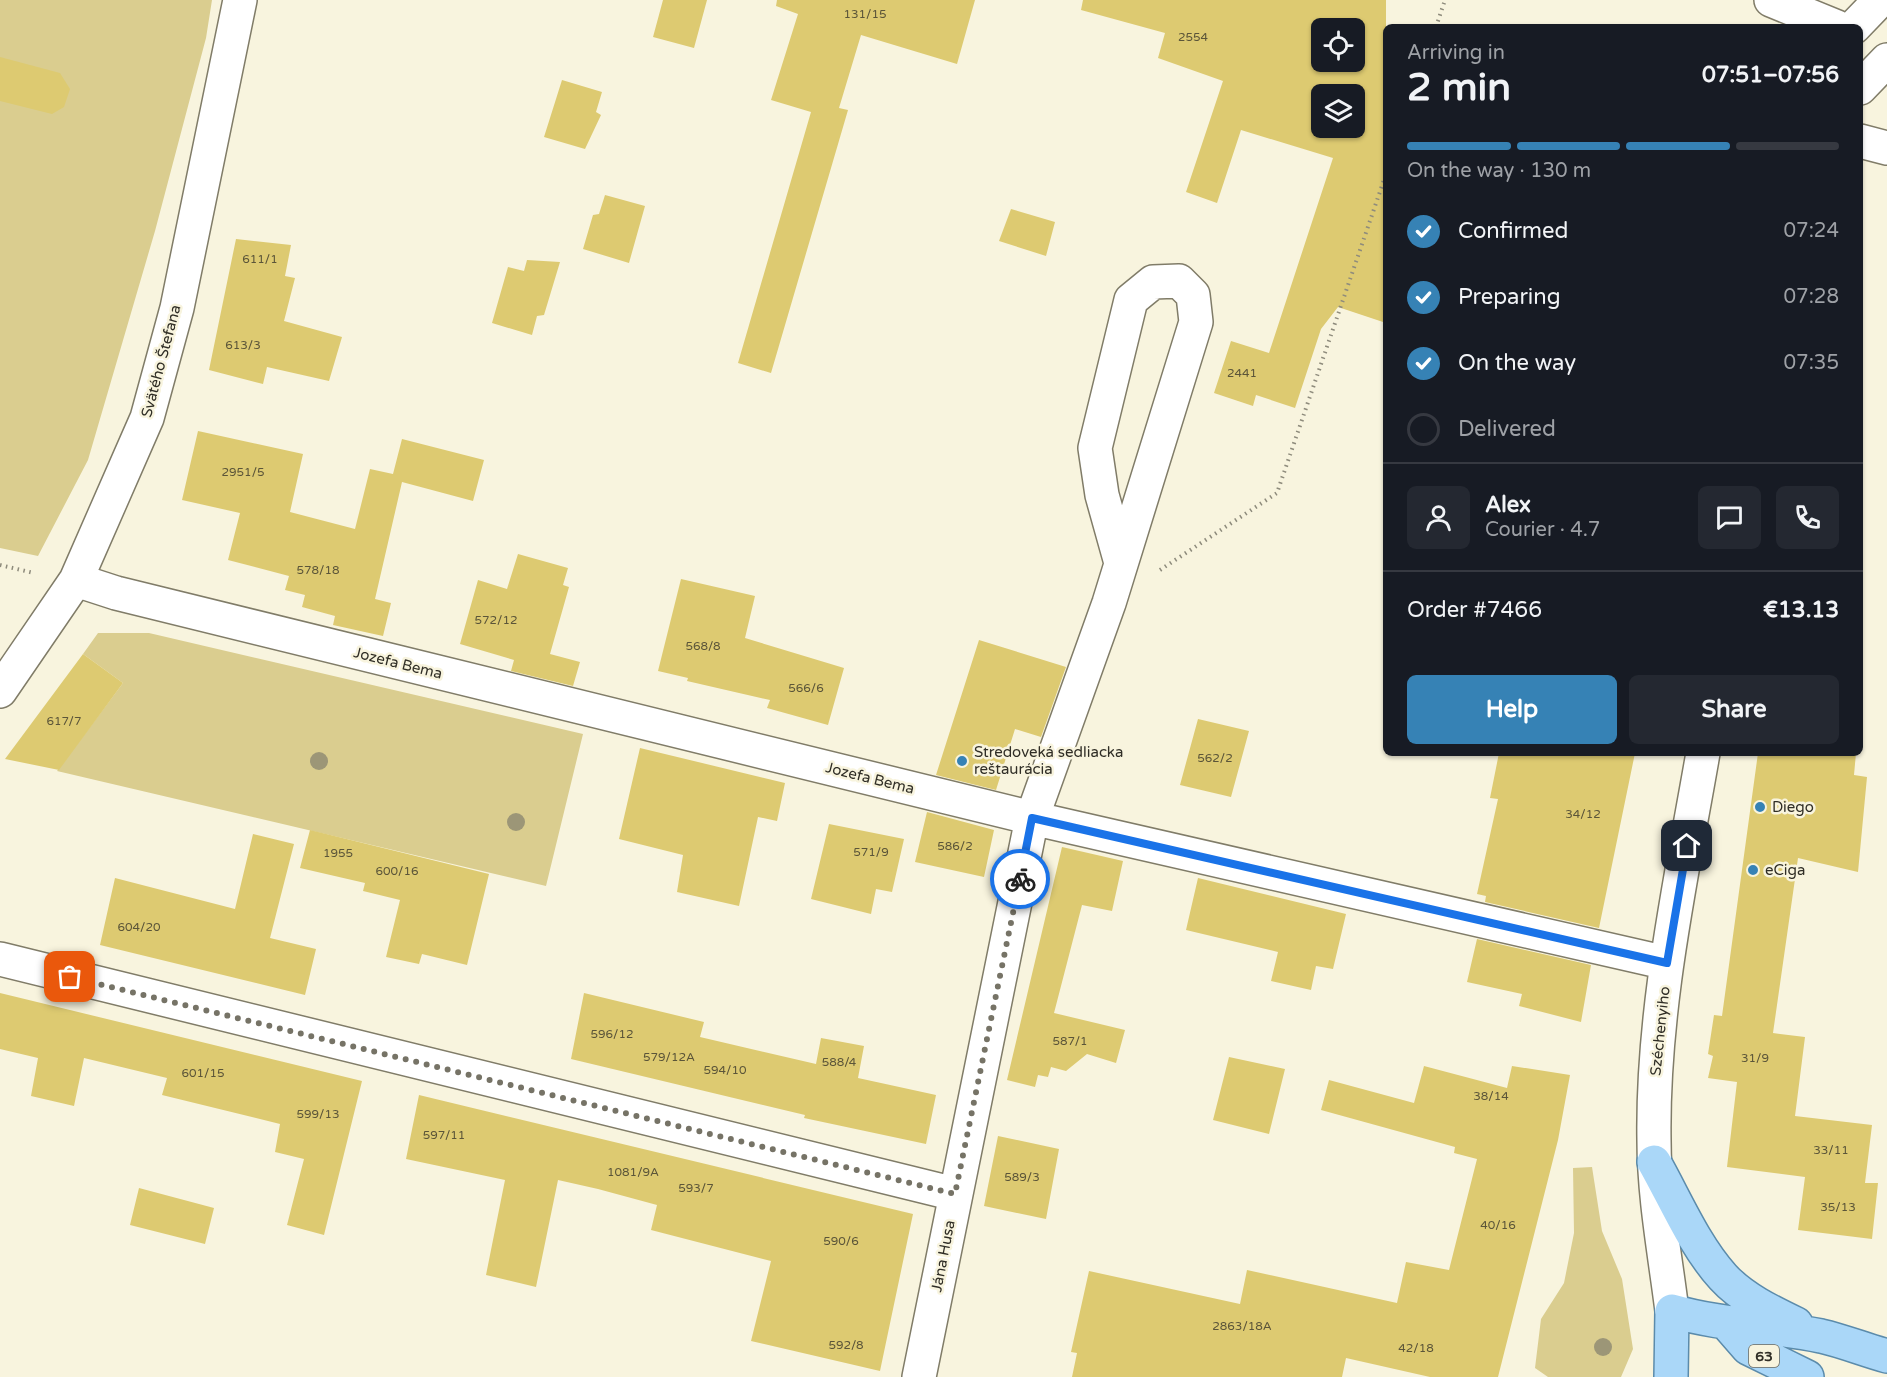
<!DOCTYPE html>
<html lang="en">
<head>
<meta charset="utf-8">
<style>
  :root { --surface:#171b24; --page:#242831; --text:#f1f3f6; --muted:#9ea1a6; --line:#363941; --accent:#3682b5 }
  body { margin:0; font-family:"Varela Round",sans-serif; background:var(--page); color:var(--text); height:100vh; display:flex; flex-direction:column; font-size:22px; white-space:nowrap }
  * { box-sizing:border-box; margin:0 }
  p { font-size:20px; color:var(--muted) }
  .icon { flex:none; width:33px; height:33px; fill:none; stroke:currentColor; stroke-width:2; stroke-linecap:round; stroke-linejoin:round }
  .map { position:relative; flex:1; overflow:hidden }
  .sheet { position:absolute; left:1383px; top:24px; width:480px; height:732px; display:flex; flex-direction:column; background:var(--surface); border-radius:9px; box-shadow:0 2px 4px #0004 }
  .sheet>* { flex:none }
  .fabs { position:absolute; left:1311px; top:18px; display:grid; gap:12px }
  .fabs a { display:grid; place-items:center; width:54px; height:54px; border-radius:9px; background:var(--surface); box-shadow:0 2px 4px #0004; font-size:30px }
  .pin { position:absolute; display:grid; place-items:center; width:51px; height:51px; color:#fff; margin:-26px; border-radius:12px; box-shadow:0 3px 9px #0006 }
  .courier { position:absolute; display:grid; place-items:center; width:60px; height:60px; margin:-30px; border:4px solid #1a73e8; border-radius:50%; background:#fff; color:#222; box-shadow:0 2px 8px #0007 }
  .headline em { font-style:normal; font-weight:800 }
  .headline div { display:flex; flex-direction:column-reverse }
  .headline { display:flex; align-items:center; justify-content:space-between; height:102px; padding:0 24px }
  h1 { font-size:39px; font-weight:800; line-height:45px }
  .bar { display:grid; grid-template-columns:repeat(4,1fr); gap:9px 6px; align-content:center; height:72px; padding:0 24px }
  .bar i { height:8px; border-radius:4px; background:var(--line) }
  .bar .current { background:var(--accent) }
  .bar p { grid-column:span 4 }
  .line { display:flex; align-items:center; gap:15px; padding:0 24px; border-top:2px solid var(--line) }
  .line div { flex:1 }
  .round { display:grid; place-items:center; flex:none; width:63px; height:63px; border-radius:9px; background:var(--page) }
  ol { padding:0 24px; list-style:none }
  li { display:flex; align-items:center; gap:18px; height:66px }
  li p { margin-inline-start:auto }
  li .icon { padding:6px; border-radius:50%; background:var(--accent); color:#fff; stroke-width:4 }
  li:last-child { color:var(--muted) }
  li i { width:33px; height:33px; border:3px solid var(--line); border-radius:50% }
  .button { display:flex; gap:12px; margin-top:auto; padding:12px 24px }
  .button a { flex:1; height:69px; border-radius:9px; background:var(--accent); color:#fff; font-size:24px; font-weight:800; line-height:69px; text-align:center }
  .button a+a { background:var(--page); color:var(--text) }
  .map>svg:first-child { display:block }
</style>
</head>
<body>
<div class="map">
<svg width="1887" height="1377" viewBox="0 0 1887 1377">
  <rect width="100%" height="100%" fill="#f8f4de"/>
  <path fill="#dacd8f" d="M0 0H212L206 38 155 231 88 460 38 556 0 548Z
    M98 633H149L583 734 546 886 57 771 123 683 83 654Z
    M1592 1167 1602 1231 1622 1279 1633 1349 1621 1377H1548L1535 1368 1541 1319 1564 1283 1574 1233 1573 1168Z"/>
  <path fill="#ddca71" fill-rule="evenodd" d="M663 0H707L694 48 653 37Z
    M777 0H975L957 64 861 35 839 108 848 110 771 373 738 363 811 112 771 100 798 14 776 6Z
    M1083 0H1386V323L1338 307 1321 329 1295 408 1256 395 1253 406 1214 393 1231 341 1269 353 1333 158 1241 130 1217 203 1186 192 1223 81 1158 58 1165 33 1081 10ZM1322 28H1354V62H1322ZM1322 94H1354V128H1322Z
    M0 57 60 73 70 89 64 107 52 114 0 101Z
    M562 80 602 92 596 112 601 115 585 149 544 137Z
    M605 195 645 206 629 263 583 249 593 215 599 214Z
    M1011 209 1055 222 1046 256 999 241Z
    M236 239 291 245 285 276 295 278 284 321 342 337 329 381 267 367 263 384 209 370Z
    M527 260 560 262 544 315 537 316 532 335 492 323 508 267 524 271Z
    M198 431 303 454 290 512 355 529 370 469 393 474 402 439 484 460 473 501 402 482 375 599 391 603 383 636 333 625 335 616 302 607 305 595 285 590 289 576 228 560 240 513 182 500Z
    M518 554 568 568 563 585 569 587 550 654 580 662 573 686 511 671 514 660 460 644 478 580 507 589Z
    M681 579 755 596 745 638 844 668 828 725 767 708 770 700 687 681 688 678 658 671Z
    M979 640 1066 667 1041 737 1015 729 996 790 936 775Z
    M83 654 123 683 59 770 5 759Z
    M1198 719 1249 731 1231 797 1180 785Z
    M640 748 785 783 777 821 758 817 739 906 677 892 683 855 619 839Z
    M1499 753H1635L1599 928 1485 902 1486 896 1477 894 1498 799 1490 798Z
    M1758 753H1856L1854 775 1867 777 1858 872 1798 858 1773 1033 1805 1037 1795 1116 1872 1125 1865 1183H1878L1872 1239 1798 1230 1805 1177 1727 1167 1737 1082 1708 1078 1713 1056 1708 1054 1714 1015 1722 1016Z
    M927 812 994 830 984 877 915 862Z
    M829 824 904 839 892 892 876 889 871 914 811 899Z
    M310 830 489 874 467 965 422 954 419 964 386 957 400 900 363 891 365 883 300 868Z
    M253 834 294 844 270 938 316 949 305 995 100 945 115 878 235 909Z
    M1062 847 1123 861 1112 911 1082 905 1054 1013 1125 1030 1116 1063 1087 1054 1066 1071 1051 1067 1048 1077 1038 1075 1035 1087 1007 1080Z
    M1198 878 1346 914 1333 969 1316 966 1311 990 1271 981 1278 952 1186 930Z
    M1477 939 1591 965 1581 1022 1519 1006 1522 994 1467 982Z
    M0 993 362 1081 324 1235 287 1225 304 1159 275 1152 280 1124 162 1095 167 1078 84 1058 74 1106 31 1096 38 1058 0 1049Z
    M584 993 704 1022 700 1037 816 1064 821 1038 864 1046 858 1078 936 1095 926 1144 804 1118 805 1115 571 1059Z
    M1229 1057 1285 1069 1269 1134 1213 1120Z
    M1424 1066 1507 1088 1512 1066 1570 1075 1558 1140 1498 1377H1430L1346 1358 1342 1377H1072L1077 1353 1071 1352 1089 1271 1240 1304 1247 1270 1397 1303 1406 1262 1449 1270 1477 1159 1454 1153 1455 1147 1321 1110 1329 1080 1414 1103Z
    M419 1095 913 1214 880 1371 751 1341 771 1261 651 1230 657 1205 598 1189 558 1180 536 1287 486 1275 505 1180 406 1159Z
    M998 1136 1059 1149 1046 1219 984 1206Z
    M139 1188 214 1208 205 1244 130 1225Z"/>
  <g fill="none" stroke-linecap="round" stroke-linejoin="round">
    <defs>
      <path id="minor" d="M1771 0 1837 27
        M1854 27 1880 0
        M1860 88 1887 60
        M1860 141 1887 148
        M76 580 116 593 1032 818 1667 963
        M0 691 76 580 147 418 177 308 240 0
        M0 959 955 1194
        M1672 1311C1665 1255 1654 1197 1654 1140 1652 1010 1681 880 1703 753
        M919 1377 1032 818 1109 603 1196 322 1193 295 1179 281 1153 282 1131 300 1095 448 1102 495 1121 563"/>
      <path id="major" d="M1654 1162C1675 1199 1694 1245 1723 1277 1742 1298 1771 1312 1796 1324
        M1728 1325 1748 1348 1807 1377
        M1671 1377 1672 1311C1721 1325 1771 1326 1821 1336 1843 1341 1865 1350 1887 1356"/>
    </defs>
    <use href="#minor" stroke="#807c68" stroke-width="36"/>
    <use href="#major" stroke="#5b8bab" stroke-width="36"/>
    <path stroke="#8e8b7c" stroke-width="4" stroke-dasharray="1.5 4.5" stroke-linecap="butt" d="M1436 27 1445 0
      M0 565 34 573
      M1160 570 1277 493 1386 174"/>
    <use href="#minor" stroke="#fff" stroke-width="33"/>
    <use href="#major" stroke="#aad7f8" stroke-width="33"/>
  </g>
  <g fill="#9c9677">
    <circle cx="319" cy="761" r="9"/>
    <circle cx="516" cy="822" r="9"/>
    <circle cx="1603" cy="1347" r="9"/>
  </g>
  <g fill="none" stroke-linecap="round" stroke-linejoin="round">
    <path stroke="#767366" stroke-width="6" stroke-dasharray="0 10.8" d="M70 977 955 1194 1020 879"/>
    <path stroke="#1a73e8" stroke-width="8" d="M1020 879 1032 818 1667 963 1687 846"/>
  </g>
  <g fill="#3682b5" stroke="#f8f4de" stroke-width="2">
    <circle cx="962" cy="761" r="6"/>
    <circle cx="1760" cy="807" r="6"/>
    <circle cx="1753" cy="870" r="6"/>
  </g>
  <g text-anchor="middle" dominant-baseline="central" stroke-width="5" stroke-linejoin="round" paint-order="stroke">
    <g font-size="12" fill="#5b5539">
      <text x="865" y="14">131/15</text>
      <text x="1193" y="37">2554</text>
      <text x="260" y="259">611/1</text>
      <text x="243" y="345">613/3</text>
      <text x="1242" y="373">2441</text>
      <text x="243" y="472">2951/5</text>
      <text x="318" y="570">578/18</text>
      <text x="496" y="620">572/12</text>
      <text x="703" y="646">568/8</text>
      <text x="806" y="688">566/6</text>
      <text x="64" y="721">617/7</text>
      <text x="1215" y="758">562/2</text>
      <text x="1583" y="814">34/12</text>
      <text x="955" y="846">586/2</text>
      <text x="871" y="852">571/9</text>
      <text x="338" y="853">1955</text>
      <text x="397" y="871">600/16</text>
      <text x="139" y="927">604/20</text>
      <text x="612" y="1034">596/12</text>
      <text x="1070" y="1041">587/1</text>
      <text x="669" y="1057">579/12A</text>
      <text x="1755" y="1058">31/9</text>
      <text x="839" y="1062">588/4</text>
      <text x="725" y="1070">594/10</text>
      <text x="203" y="1073">601/15</text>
      <text x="1491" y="1096">38/14</text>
      <text x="318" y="1114">599/13</text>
      <text x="444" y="1135">597/11</text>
      <text x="1831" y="1150">33/11</text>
      <text x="633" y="1172">1081/9A</text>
      <text x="1022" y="1177">589/3</text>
      <text x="696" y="1188">593/7</text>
      <text x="1838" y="1207">35/13</text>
      <text x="1498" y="1225">40/16</text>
      <text x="841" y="1241">590/6</text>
      <text x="1242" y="1326">2863/18A</text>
      <text x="846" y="1345">592/8</text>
      <text x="1416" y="1348">42/18</text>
    </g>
    <rect fill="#f8f4de" stroke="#6c695d" stroke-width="1.5" x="1749" y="1345" width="30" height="22" rx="4.5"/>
    <g font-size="14" font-weight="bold" fill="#302e26">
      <text x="1764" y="1356">63</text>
    </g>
    <g font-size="15" fill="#302e26" stroke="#f8f4de">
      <text transform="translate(161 361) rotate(-75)">Svätého Štefana</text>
      <text transform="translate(398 663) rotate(14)">Jozefa Bema</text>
      <text transform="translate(870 778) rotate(14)">Jozefa Bema</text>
      <text transform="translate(1660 1031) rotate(-84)">Széchenyiho</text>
      <text transform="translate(943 1256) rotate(-79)">Jána Husa</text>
    </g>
    <g font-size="15" fill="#302e26" stroke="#f8f4de" text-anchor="start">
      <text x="974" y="752">Stredoveká sedliacka<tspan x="974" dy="17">reštaurácia</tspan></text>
      <text x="1772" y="807">Diego</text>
      <text x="1765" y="870">eCiga</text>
    </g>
  </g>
</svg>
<div class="fabs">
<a><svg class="icon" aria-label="locate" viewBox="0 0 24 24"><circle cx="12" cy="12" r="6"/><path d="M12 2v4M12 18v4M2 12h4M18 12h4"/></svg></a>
<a><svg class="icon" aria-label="layers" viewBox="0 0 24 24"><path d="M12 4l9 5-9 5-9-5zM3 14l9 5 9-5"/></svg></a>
</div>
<div class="pin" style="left:70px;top:977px;background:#ea580c"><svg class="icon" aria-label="bag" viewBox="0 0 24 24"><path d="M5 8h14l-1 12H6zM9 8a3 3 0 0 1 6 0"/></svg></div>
<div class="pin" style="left:1687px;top:846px;background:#1f2937"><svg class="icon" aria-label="home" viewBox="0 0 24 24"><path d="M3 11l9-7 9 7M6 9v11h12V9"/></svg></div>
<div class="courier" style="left:1020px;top:879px"><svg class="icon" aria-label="bike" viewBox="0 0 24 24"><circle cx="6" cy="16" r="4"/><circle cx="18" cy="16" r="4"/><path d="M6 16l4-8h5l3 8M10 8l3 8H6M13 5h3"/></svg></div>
<section class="sheet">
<div class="headline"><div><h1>2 min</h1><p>Arriving in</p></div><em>07:51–07:56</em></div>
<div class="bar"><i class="current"></i><i class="current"></i><i class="current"></i><i></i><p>On the way · 130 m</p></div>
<ol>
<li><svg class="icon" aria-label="check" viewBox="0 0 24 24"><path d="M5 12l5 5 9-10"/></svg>Confirmed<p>07:24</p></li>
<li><svg class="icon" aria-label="check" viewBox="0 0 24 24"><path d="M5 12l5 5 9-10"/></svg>Preparing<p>07:28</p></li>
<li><svg class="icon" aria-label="check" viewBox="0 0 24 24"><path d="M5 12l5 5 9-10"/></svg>On the way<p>07:35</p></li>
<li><i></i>Delivered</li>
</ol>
<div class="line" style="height:108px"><a class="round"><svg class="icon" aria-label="person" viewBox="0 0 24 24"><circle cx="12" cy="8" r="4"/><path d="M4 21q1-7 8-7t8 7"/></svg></a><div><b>Alex</b><p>Courier · 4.7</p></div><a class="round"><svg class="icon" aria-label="chat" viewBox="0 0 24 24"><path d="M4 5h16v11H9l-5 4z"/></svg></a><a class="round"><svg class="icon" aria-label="phone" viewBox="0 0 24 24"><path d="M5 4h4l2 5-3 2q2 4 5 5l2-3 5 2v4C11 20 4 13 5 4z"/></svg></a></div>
<div class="line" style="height:78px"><div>Order #7466</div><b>€13.13</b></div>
<div class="button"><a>Help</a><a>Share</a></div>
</section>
</div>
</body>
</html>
